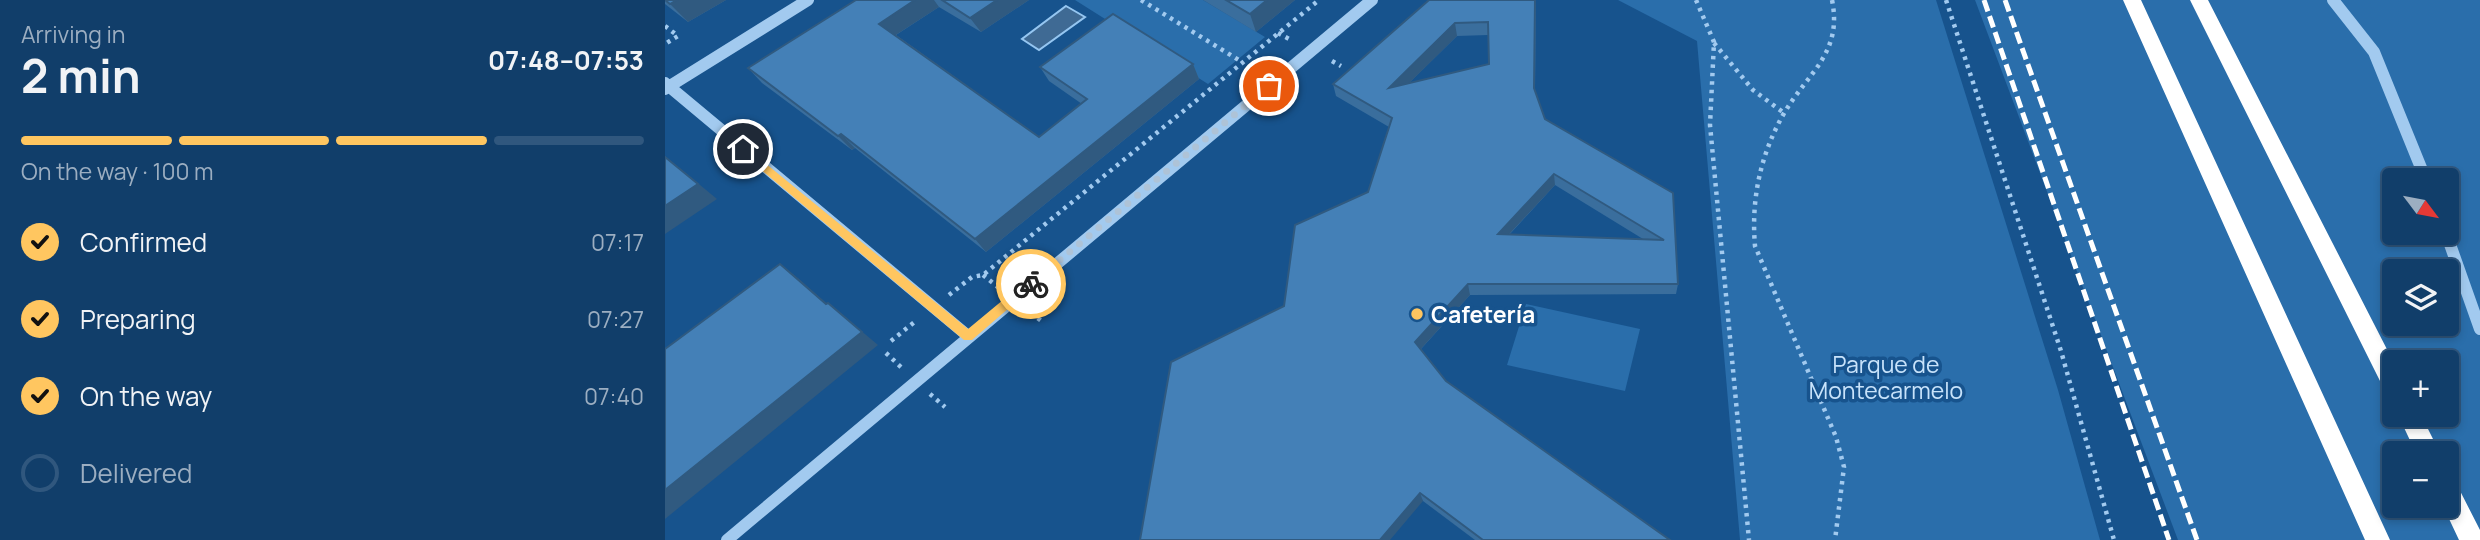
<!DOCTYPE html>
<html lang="en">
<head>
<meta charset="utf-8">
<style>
  :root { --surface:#113e6a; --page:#1a4570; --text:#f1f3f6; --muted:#9caec1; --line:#30577e; --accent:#ffc660 }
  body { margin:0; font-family:Manrope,sans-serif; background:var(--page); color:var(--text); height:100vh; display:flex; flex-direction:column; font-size:26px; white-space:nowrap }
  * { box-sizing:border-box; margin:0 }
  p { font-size:23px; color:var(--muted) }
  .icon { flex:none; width:38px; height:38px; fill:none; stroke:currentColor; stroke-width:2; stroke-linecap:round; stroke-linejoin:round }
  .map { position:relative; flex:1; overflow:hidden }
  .drawer { display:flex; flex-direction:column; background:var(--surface); width:665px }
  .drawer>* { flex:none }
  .needle { width:46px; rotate:122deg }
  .buttons { position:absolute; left:1717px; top:168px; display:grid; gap:14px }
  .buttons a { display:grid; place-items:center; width:77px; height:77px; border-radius:7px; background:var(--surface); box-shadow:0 4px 10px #0003,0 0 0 2px var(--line); font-size:35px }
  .pin { position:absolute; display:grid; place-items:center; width:60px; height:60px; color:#fff; margin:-30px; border:4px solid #fff; border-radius:50%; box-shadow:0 2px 7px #0007 }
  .courier { position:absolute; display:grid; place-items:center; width:70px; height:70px; margin:-35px; border:5px solid #ffc660; border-radius:50%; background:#fff; color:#222; box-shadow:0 2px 9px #0007 }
  .summary em { font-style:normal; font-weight:700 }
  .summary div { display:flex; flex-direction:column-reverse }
  .summary { display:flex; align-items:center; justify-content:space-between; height:119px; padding:0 21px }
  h1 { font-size:46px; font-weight:700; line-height:52px }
  .bar { display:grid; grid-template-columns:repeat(4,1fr); gap:10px 7px; align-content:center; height:84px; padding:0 21px }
  .bar i { height:9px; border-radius:5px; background:var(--line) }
  .bar .active { background:var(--accent) }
  .bar p { grid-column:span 4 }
  ol { padding:0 21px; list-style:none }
  li { display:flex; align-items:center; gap:21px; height:77px }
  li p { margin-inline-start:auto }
  li .icon { padding:7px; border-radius:50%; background:var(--accent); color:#111; stroke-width:4 }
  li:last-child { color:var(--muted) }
  li i { width:38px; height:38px; border:4px solid var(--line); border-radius:50% }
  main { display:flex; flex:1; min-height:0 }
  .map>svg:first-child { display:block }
</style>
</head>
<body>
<main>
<section class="drawer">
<div class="summary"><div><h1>2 min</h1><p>Arriving in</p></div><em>07:48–07:53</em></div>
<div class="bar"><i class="active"></i><i class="active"></i><i class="active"></i><i></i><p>On the way · 100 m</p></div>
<ol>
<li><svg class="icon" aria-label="check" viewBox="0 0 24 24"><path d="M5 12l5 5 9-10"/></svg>Confirmed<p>07:17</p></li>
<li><svg class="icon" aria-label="check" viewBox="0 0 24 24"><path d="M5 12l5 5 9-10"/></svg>Preparing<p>07:27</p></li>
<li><svg class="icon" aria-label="check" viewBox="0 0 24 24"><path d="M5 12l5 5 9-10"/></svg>On the way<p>07:40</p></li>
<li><i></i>Delivered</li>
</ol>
</section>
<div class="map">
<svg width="1815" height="540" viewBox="0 0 1815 540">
  <rect width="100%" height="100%" fill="#17538d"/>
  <path fill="#2a6eab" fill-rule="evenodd" d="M410 0H538L600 37 543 84Z
    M953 0H1271L1393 390 1435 540H1075L1032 41Z
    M1310 0H1815V540H1513ZM1729 180H1782V233H1729ZM1729 271H1782V324H1729ZM1729 362H1782V415H1729ZM1729 453H1782V506H1729Z
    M861 304 975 329 960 391 842 365Z"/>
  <path fill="#3f6a94" stroke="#95c6f1" stroke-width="2" d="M401 6 420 17 374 50 357 39Z"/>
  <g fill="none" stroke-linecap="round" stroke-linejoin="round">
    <path stroke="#a2caef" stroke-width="4.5" stroke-dasharray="3.5 5" stroke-linecap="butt" d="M476 0 577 62
      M1031 0 1049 42 1045 125 1084 540
      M1167 0C1178 54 1142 73 1118 115 1095 156 1086 200 1090 246L1171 437 1179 467 1170 540
      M1281 0 1396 351 1449 540
      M0 26 13 36 0 44
      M613 33 628 41
      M1049 43 1088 90 1119 113
      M667 61 676 66
      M318 275 334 288
      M284 295 307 277 318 275 654 0
      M366 313 379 323
      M226 341 252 320
      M221 353 238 369
      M265 394 280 407"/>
    <path stroke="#a2caef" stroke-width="12" d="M1668 0 1709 52 1761 180
      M0 83 303 336
      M0 89 143 0
      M1781 233 1815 329
      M62 540 707 0"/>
    <path fill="#fff" fill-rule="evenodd" d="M1458 0H1476L1725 540H1700Z
      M1525 0H1543L1729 363V396L1721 393Z
      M1733 415H1756L1775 453H1751Z
      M1782 477 1790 481 1815 530V540H1794L1778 506H1782Z"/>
    <path stroke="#fff" stroke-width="5" stroke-dasharray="12 5" stroke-linecap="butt" d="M1319 0 1504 540
      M1340 0 1532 540"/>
  </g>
  <path fill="#3a6e9d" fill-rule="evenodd" d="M0 0H61L23 22 0 4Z
    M191 0H364L316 32 274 7 231 35 374 137 417 104 384 81 375 67 528 64 534 79 321 252 190 148 187 150 97 83 83 68Z
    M538 0H630L591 32Z
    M764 0H871L870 90 880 119 1008 193 1013 284 1011 294 805 295 756 349 781 381 1005 540H810L758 501 619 306 703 192 724 127 671 96 668 84ZM823 35 824 64 744 83 792 36ZM890 185 978 239 844 235Z"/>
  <path fill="#305a80" d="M12 0H61L23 22 5 4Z
    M250 0H269L274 7 226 38 214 24Z
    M332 0H364L316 32 305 18Z
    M602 0H630L591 32 585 14Z
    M790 23 792 36 727 100 724 88Z
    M528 64 534 79 321 252 310 239Z
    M176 134 190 148 187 150 173 136Z
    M0 156 52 199 0 234Z
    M889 174 890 185 834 245 833 234Z
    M115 264 133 278 178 318 161 304Z
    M803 284 805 295 753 352 750 342Z
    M163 303 213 345 0 519V490Z
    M755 493 758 501 725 540H715Z"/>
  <path fill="#4480b7" stroke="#305a80" stroke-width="2" fill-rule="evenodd" d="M0 0H12L5 4Z
    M191 0H250L214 24 374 137 422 99 375 67 448 14 528 64 310 239 176 134 173 136 83 68Z
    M277 0H332L305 18Z
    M561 0H602L585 14Z
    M764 0H870L869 88 880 119 1008 193 1013 284H803L750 342 781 381 1005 540H818L755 493 715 540H475L506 362 619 306 630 225 703 192 727 118 668 84ZM823 22 824 64 724 88 790 23ZM889 174 999 240 833 234Z
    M0 157 33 184 0 206Z
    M115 264 161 304 163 303 197 332 0 490V349Z"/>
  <path fill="#ffc660" d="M78 145 303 329 362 280 366 279 372 284 307 340H299L75 152 73 149Z"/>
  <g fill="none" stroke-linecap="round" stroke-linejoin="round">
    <path stroke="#aec3d7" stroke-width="7" stroke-dasharray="0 12.6" d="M366 284 604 86"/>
  </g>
  <circle fill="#ffc660" stroke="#17538d" stroke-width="2.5" cx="752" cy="314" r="7"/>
  <g text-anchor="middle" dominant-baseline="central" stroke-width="7" stroke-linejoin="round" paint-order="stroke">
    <g font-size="23" font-weight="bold" fill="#fff" stroke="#17538d" text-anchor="start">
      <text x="766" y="314">Cafetería</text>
    </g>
    <g font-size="23" fill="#c8e3fb" stroke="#17538d">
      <text x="1221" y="364">Parque de<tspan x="1221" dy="26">Montecarmelo</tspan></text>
    </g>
  </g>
</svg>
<div class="buttons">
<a><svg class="needle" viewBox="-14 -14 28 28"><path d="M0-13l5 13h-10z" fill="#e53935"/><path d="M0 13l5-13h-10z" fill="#9caec1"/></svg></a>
<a><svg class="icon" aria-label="layers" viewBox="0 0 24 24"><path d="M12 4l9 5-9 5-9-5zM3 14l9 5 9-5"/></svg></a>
<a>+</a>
<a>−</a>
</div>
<div class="pin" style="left:604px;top:86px;background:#ea580c"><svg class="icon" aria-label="bag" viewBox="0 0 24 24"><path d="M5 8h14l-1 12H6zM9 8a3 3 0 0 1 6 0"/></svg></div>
<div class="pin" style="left:78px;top:149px;background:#1f2937"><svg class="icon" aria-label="home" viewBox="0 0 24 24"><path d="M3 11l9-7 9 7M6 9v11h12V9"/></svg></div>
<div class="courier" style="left:366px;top:284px"><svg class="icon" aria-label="bike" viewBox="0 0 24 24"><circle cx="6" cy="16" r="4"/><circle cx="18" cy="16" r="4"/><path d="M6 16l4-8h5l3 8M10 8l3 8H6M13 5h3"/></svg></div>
</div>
</main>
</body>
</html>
